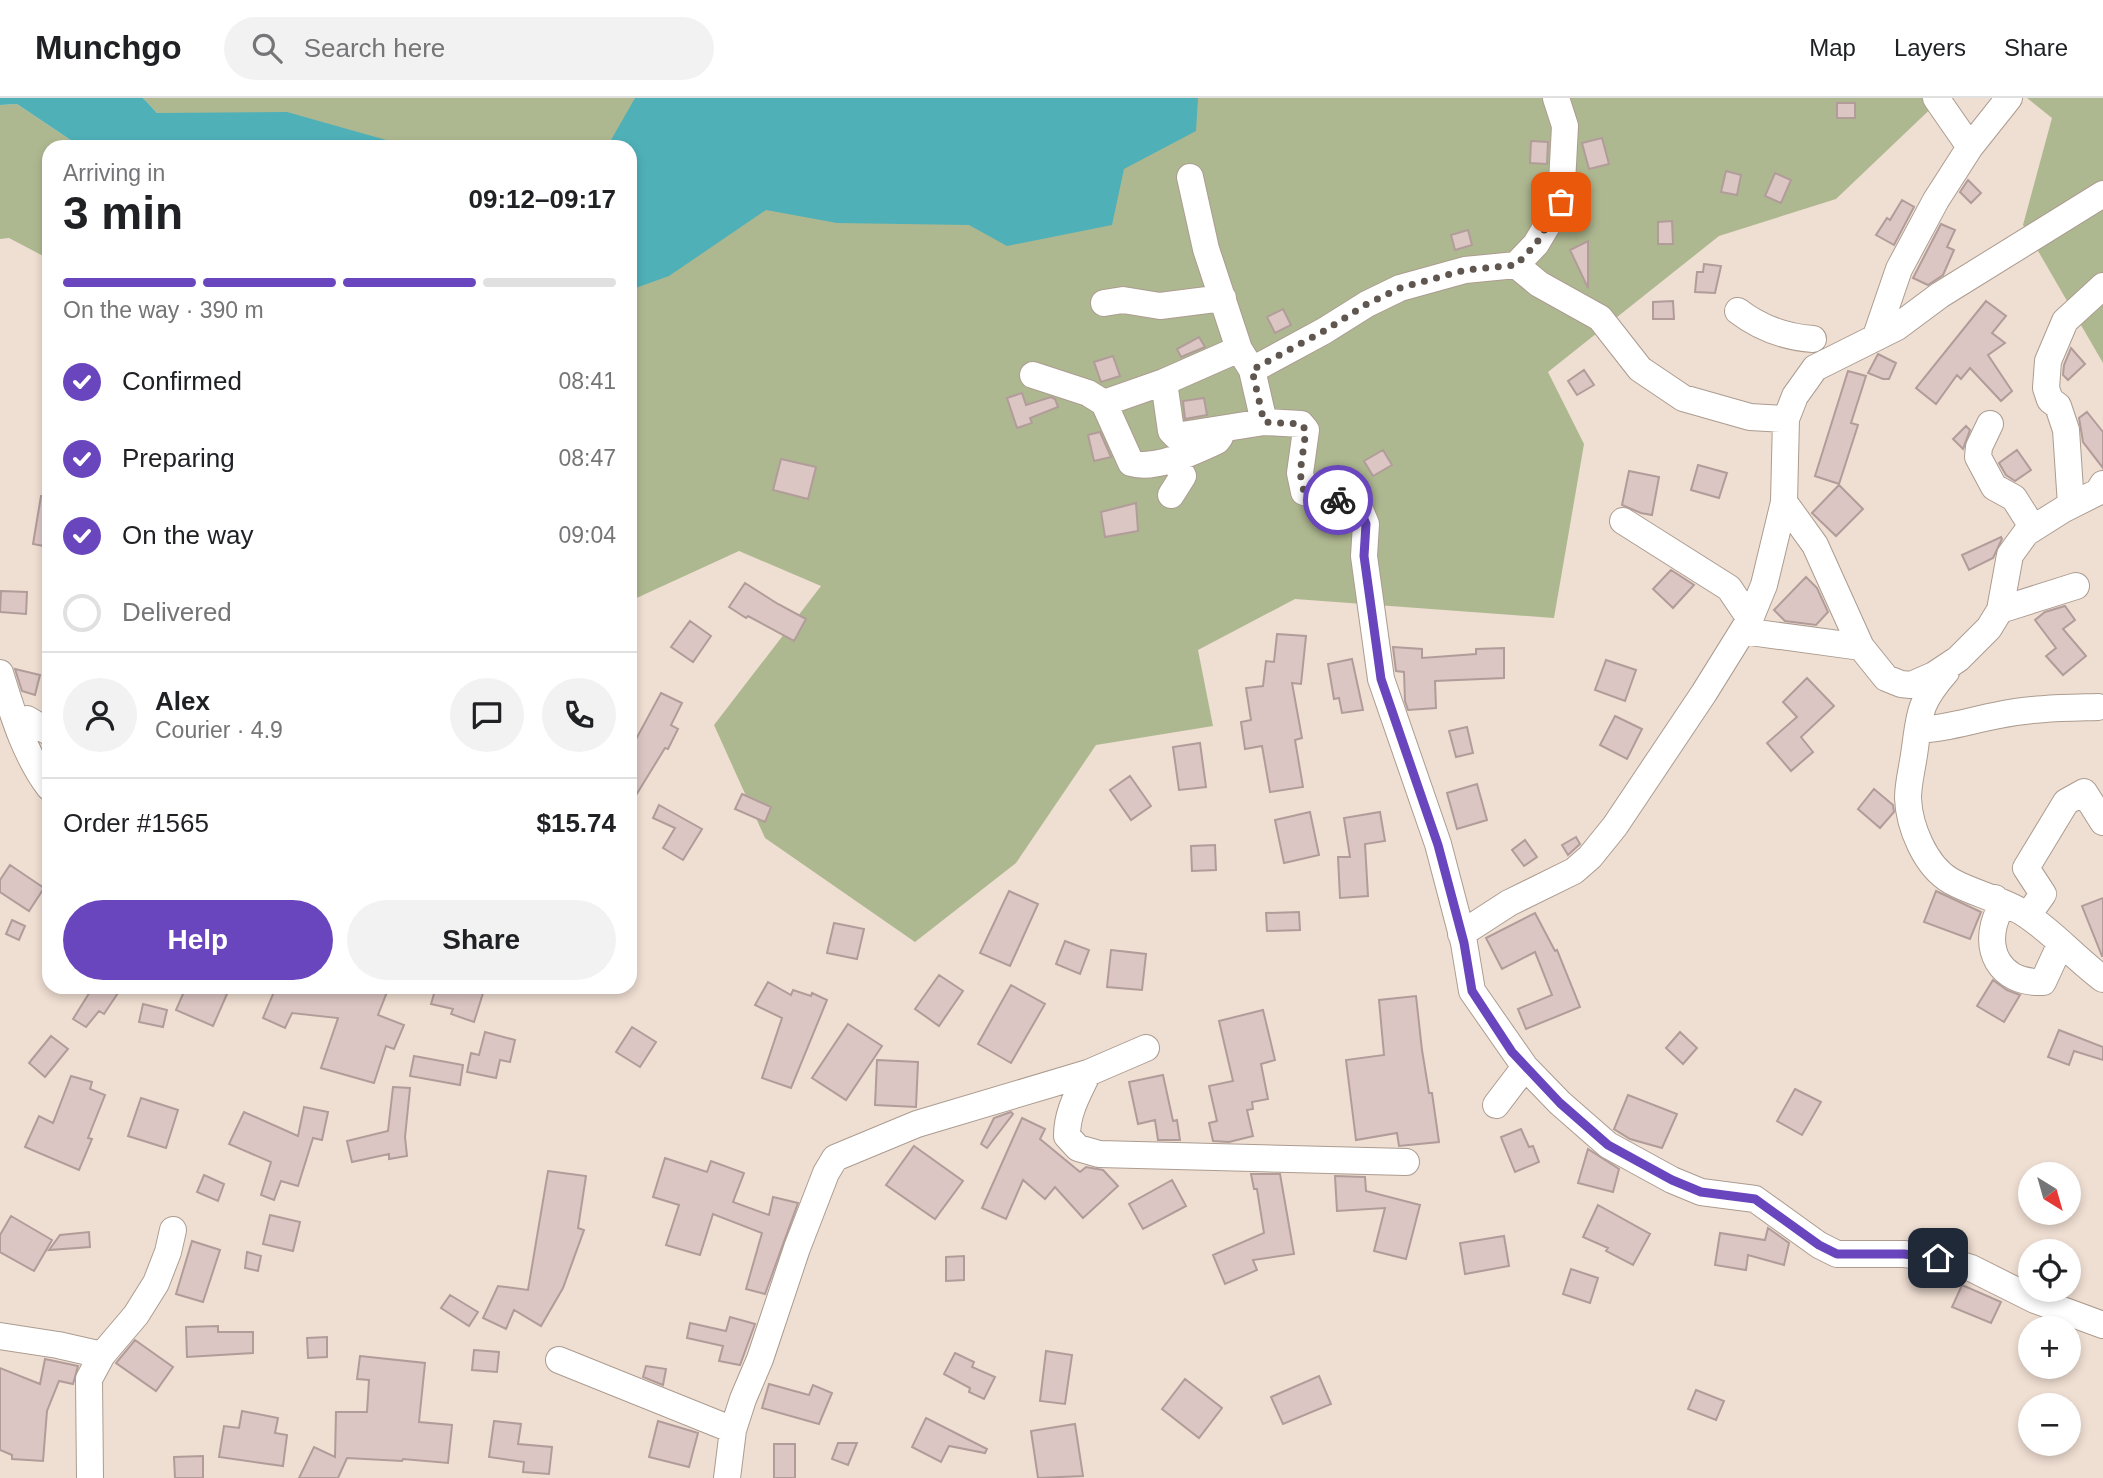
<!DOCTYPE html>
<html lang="en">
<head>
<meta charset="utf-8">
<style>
  :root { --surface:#fff; --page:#f2f2f2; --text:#202124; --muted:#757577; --line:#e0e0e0; --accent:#6946be }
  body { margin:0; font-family:Arial,sans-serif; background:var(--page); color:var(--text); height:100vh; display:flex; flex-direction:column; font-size:26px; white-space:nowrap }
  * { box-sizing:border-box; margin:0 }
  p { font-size:23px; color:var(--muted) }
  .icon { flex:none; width:38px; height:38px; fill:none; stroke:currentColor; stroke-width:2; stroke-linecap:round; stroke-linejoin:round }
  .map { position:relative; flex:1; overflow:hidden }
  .side { position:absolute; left:42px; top:42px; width:595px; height:854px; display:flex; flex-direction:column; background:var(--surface); border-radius:21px; box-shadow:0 4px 10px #0003 }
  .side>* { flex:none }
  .needle { width:46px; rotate:143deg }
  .tools { position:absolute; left:2018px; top:1064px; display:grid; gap:14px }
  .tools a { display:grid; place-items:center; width:63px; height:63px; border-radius:50%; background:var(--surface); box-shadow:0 4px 10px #0003; font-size:35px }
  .pin { position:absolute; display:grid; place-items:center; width:60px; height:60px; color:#fff; margin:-30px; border-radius:14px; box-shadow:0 4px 10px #0006 }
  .courier { position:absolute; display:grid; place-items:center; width:70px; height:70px; margin:-35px; border:5px solid #6946be; border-radius:50%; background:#fff; color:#222; box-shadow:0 2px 9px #0007 }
  .headline em { font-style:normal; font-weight:800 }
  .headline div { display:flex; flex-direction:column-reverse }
  .headline { display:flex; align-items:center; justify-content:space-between; height:119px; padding:0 21px }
  h1 { font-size:46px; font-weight:800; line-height:52px }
  .bar { display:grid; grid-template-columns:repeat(4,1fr); gap:10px 7px; align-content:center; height:84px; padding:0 21px }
  .bar i { height:9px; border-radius:5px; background:var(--line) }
  .bar .active { background:var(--accent) }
  .bar p { grid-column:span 4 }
  .line { display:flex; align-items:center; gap:18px; padding:0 21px; border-top:2px solid var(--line) }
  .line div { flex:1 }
  .round { display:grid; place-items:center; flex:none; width:74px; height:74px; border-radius:37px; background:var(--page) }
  ol { padding:0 21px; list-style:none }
  li { display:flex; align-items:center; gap:21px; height:77px }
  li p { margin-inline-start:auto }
  li .icon { padding:7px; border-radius:50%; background:var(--accent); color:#fff; stroke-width:4 }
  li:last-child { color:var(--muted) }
  li i { width:38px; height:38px; border:4px solid var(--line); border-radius:50% }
  .cta { display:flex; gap:14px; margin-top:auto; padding:14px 21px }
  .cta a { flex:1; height:80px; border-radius:42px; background:var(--accent); color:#fff; font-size:28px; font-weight:800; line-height:80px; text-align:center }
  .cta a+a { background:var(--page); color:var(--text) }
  header { display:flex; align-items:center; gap:42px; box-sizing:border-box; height:98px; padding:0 35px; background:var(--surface); border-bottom:2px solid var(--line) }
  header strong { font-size:33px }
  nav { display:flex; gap:38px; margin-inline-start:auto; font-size:24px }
  .search { width:490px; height:63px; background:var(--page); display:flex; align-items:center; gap:18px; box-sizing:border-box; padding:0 24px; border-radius:38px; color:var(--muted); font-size:26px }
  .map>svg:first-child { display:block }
</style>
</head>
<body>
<header>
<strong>Munchgo</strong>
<div class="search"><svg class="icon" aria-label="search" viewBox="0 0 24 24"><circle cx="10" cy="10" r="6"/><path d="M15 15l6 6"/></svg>Search here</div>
<nav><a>Map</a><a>Layers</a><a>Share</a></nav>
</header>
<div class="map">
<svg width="2103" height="1380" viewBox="0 0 2103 1380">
  <rect width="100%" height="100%" fill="#efded2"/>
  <path fill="#aeb890" d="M143 0H1942L1836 101 1719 138 1548 274 1584 346 1554 520 1295 501 1198 552 1213 628 1096 647 1016 765 915 844 765 740 714 627 821 488 739 453 630 503V49H126L157 15Z
    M2027 0H2103V265L2023 127 2052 20Z
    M17 6 81 49H49V161L9 140 0 141V7Z"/>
  <path fill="#4fb0b8" d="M0 0H143L157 15 287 14 411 49H81L17 6 0 7Z
    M635 0H1198L1196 33 1124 71 1112 127 1007 148 969 127 837 125 766 112 669 178 630 192V49H607Z"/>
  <path fill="#dcc6c4" stroke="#b19c9a" stroke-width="2" d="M1837 5H1855V20H1837Z
    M1602 40 1609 66 1589 71 1582 45Z
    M1531 43 1548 44 1547 66 1530 65Z
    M1726 73 1741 77 1737 97 1721 94Z
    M1775 75 1791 82 1781 105 1765 98Z
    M1968 82 1981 95 1971 105 1960 94Z
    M1902 102 1914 109 1894 147 1876 137 1887 120 1890 122Z
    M1672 123 1673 146H1658V124Z
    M1941 126 1955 132 1947 149 1954 152 1943 177 1928 187 1913 180Z
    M1468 132 1472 147 1455 152 1451 137Z
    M1588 143V190L1570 152Z
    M1704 166 1721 168 1715 195 1695 194 1697 174H1703Z
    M1673 203 1674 221H1653V204Z
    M1986 203 2006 218 1992 235 2005 245 1988 257 2012 293 2001 303 1970 270 1961 281 1957 277 1936 306 1916 290Z
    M1283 211 1291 227 1275 235 1267 219Z
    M1199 239 1205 249 1181 259 1177 251Z
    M2071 250 2085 266 2068 282 2063 277 2064 267Z
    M1878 256 1896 265 1889 281H1883L1868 275Z
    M1113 258 1120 278 1101 284 1094 264Z
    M1584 272 1594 287 1577 297 1568 283Z
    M1848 273 1866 278 1851 325 1858 327 1839 386 1815 378Z
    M1022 295 1026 307 1051 299 1055 301 1058 309 1030 320 1032 325 1017 330 1007 300Z
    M1204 300 1207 317 1185 321 1183 303Z
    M2087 314 2103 334V370L2083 344 2079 320Z
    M1966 328 1970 332 1963 351 1953 341Z
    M1100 334 1111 359 1094 363 1088 337Z
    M1383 352 1392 367 1373 378 1364 363Z
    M2017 352 2031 372 2015 383 2006 377 1999 365Z
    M781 361 816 369 808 401 773 392Z
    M1698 367 1727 375 1719 400 1691 392Z
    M1629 373 1659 379 1652 417 1641 415 1622 407Z
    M1839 387 1863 411 1836 438 1812 415Z
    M41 398H49V449L33 446Z
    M1136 405 1138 433 1105 439 1101 414Z
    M2001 439 2002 441 1993 460 1969 472 1962 457Z
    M1671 472 1694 487 1673 510 1653 491Z
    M1806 479 1817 490 1828 514 1816 527 1785 523 1774 512Z
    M745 485 778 506 806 521 794 543 748 518 746 520 729 509Z
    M1 493 27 494 26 516 0 514Z
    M2065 508 2075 522 2063 531 2086 558 2063 577 2046 558 2056 550 2035 522 2045 514Z
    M690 523 711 538 693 564 671 549Z
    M1277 536 1306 538 1301 586 1292 585 1302 640 1295 642 1303 689 1270 694 1262 648 1245 651 1241 624 1251 622 1246 590 1263 588 1266 563 1274 564Z
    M1393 549 1422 551V560L1476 556V551L1504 550V580L1435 583 1436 610 1408 612 1405 603 1404 574 1396 573Z
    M1352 561 1363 612 1342 615 1339 600 1334 601 1328 566Z
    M1606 562 1636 572 1625 603 1595 592Z
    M15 571 40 577 35 597 22 593Z
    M1807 580 1834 608 1801 639 1813 654 1791 673 1767 645 1797 619 1783 604Z
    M661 595 682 605 671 627 678 631 668 651 665 650 630 707V639L635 643Z
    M1615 618 1642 631 1627 661 1600 647Z
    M1467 629 1473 655 1456 659 1449 633Z
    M1200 645 1206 689 1179 692 1173 649Z
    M1130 678 1151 708 1131 722 1110 692Z
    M1477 686 1487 722 1457 731 1447 695Z
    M1874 691 1893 707 1894 714 1880 730 1858 711Z
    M742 696 771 709 765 724 735 711Z
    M659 707 702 731 683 762 663 750 675 730 653 720Z
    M1310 714 1319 757 1284 765 1275 722Z
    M1380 714 1385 743 1365 746 1368 798 1340 800 1338 759H1350L1344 720Z
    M1576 739 1580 746 1568 757 1562 747Z
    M1525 742 1537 759 1524 768 1512 752Z
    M1215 747 1216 772 1192 773 1191 748Z
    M10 767 44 790 29 813 0 794V782Z
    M1009 793 1038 806 1010 868 980 855Z
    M1936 793 1981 814 1970 841 1924 824Z
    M2103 800V858H2102L2082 808Z
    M1299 814 1300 832 1267 833 1266 815Z
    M1535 815 1555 853 1557 852 1580 909 1526 931 1518 911 1552 897 1535 854 1502 871 1486 840Z
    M12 822 25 828 19 842 6 836Z
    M834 825 864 831 857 861 827 855Z
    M1065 843 1089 852 1080 876 1056 866Z
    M1111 852 1146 856 1142 892 1107 889Z
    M939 877 963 893 939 928 915 911Z
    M1993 882 2007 892 2020 897 2004 924 1977 908Z
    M768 884 791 897 793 892 811 898 812 895 827 902 791 990 762 980 782 920 755 907Z
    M1011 887 1045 906 1011 965 978 946Z
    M93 889H122L104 916 99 913 86 929 73 921Z
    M186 889H213L227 896 213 928 176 912Z
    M276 889H389L378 917 404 927 394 951 386 948 374 985 321 970 338 920 292 915 285 930 263 920Z
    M436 889 458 895 460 889H473L484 892 474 924 451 916 453 911 431 906Z
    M1416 898 1422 952 1429 995H1432L1439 1044 1399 1048 1397 1035 1356 1042 1346 962 1384 957 1379 902Z
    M143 906 167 912 163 929 139 924Z
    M1263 912 1275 962 1261 966 1268 1001 1252 1004 1253 1011 1247 1012 1253 1038 1229 1044 1213 1043 1209 1025 1217 1023 1209 988 1233 983 1219 923Z
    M848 926 882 948 846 1002 812 980Z
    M632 929 656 944 640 969 616 954Z
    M2059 932 2103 949V962L2074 953 2069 967 2048 959Z
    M485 934 515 942 510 964 500 962 496 980 467 974 471 955 479 957Z
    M1680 934 1697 950 1683 966 1666 950Z
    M51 938 68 951 45 979 29 965Z
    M414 958 463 967 460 987 410 978Z
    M877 962 918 964 916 1009 875 1007Z
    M1163 977 1173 1023 1177 1022 1180 1042H1158L1155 1022 1138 1026 1129 984Z
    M71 978 92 984 90 991 105 997 88 1040 92 1041 79 1072 25 1049 39 1018 53 1025Z
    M393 989 410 990 405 1039 407 1058 389 1061V1056L352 1064 347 1043 388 1033Z
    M1795 991 1821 1004 1802 1037 1777 1023Z
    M1628 997 1677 1016 1662 1050 1630 1041 1614 1031Z
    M141 1000 178 1012 166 1050 128 1038Z
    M304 1009 328 1014 322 1042 313 1040 298 1088 281 1083 274 1102 261 1097 271 1064 229 1046 244 1014 298 1038Z
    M1011 1014 1013 1016 987 1050 981 1046 994 1020Z
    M1022 1020 1045 1031 1040 1041 1080 1074 1086 1069 1103 1072 1118 1088 1083 1120 1055 1089 1045 1101 1023 1082 1006 1121 982 1110Z
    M1521 1031 1529 1049 1533 1048 1539 1064 1515 1074 1501 1039Z
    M914 1048 963 1083 935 1121 886 1087Z
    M1588 1051 1619 1071 1613 1094 1578 1085Z
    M665 1060 707 1074 711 1063 744 1075 733 1104 769 1117 773 1099 798 1105 765 1196 746 1191 762 1135 713 1116 700 1157 666 1147 679 1107 653 1099Z
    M548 1073 586 1078 578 1130 584 1132 563 1190 541 1228 514 1212 506 1231 483 1220 498 1188 528 1192Z
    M1251 1076H1280L1294 1156 1253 1162 1257 1172 1225 1186 1213 1157 1264 1135 1257 1091H1254Z
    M204 1077 224 1086 218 1103 197 1094Z
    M1335 1078 1365 1079 1366 1093 1420 1107 1406 1161 1374 1153 1385 1110 1337 1113Z
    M1172 1082 1186 1108 1143 1131 1129 1106Z
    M1598 1107 1650 1136 1633 1167 1606 1153 1608 1150 1583 1139Z
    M270 1117 300 1124 293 1153 263 1146Z
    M11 1118 52 1142 34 1173 0 1154V1137Z
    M1768 1130 1789 1145 1784 1167 1748 1157 1746 1172 1715 1167 1720 1135 1765 1142Z
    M89 1134 90 1149 49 1152 60 1137Z
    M1504 1138 1509 1168 1465 1176 1460 1145Z
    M192 1143 220 1152 203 1204 176 1196Z
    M247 1154 261 1158 258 1173 245 1170Z
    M964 1158V1182L946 1183V1159Z
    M1571 1171 1598 1180 1590 1205 1563 1196Z
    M1962 1187 2001 1204 1991 1225 1952 1209Z
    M450 1197 478 1214 469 1228 441 1210Z
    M730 1219 755 1226 740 1267 719 1263 723 1248 687 1240 690 1225 726 1233Z
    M218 1228V1234H253V1255L187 1259 186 1229Z
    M327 1239V1259L308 1260 307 1240Z
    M135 1242 173 1269 156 1293 116 1265Z
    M474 1252 499 1254 497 1274 472 1272Z
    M1046 1253 1072 1257 1065 1306 1040 1303Z
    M955 1255 974 1264 972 1269 995 1279 984 1301 969 1294 970 1290 944 1276Z
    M360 1258 425 1265 419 1324 452 1327 448 1365 403 1361 402 1363 347 1360 338 1380H299L314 1349 335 1359 336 1314H367L369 1282 357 1281Z
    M45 1261 78 1268 73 1286 59 1283 47 1313 43 1363 12 1361V1357L0 1352V1270L40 1286Z
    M646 1268 666 1271 663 1287 643 1279Z
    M1319 1278 1331 1306 1283 1326 1271 1299Z
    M1185 1281 1222 1310 1199 1340 1162 1311Z
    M769 1286 809 1297 813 1287 832 1295 819 1326 762 1310Z
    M1696 1292 1724 1303 1716 1322 1688 1311Z
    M242 1313 278 1320 275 1335 287 1337 283 1368 219 1359 224 1328 239 1330Z
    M926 1320 987 1351 985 1355 949 1348 941 1364 912 1349Z
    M494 1323 521 1326 518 1346 552 1349 549 1376 523 1374 524 1364 489 1359Z
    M658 1323 698 1335 689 1369 649 1359Z
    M1075 1326 1083 1378 1038 1380 1031 1333Z
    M838 1345H857L848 1367 832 1361Z
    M774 1346H795V1380H774Z
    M203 1358V1380H175L174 1359Z"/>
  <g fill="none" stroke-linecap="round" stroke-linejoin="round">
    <defs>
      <path id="minor" d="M1970 49 2009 0
        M1190 79 1206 151 1239 251 1252 272 1264 324
        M2103 96 1940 197 1897 229 1815 270 1795 298 1786 321 1784 404 1815 447 1861 549 1886 580 1901 586 1911 587 1934 577 1958 561 1989 530 2000 512 2010 457 2026 435 2064 411 2098 394 2103 386
        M1516 167 1536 146 1561 104 1565 28 1556 0
        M1104 205 1123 202 1160 208 1223 200
        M1738 213C1760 230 1786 239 1813 241
        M1876 238 1899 171 1936 102 1970 49 1936 0
        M1252 272 1324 233 1367 206 1400 190 1465 172 1516 167 1539 186 1600 220 1640 271 1683 300 1750 319 1786 321
        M1033 277 1088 295 1104 305 1131 365C1155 373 1195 353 1217 343L1220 339
        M1164 284 1171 333 1176 338 1264 324 1301 326 1306 332 1300 375 1304 394 1358 407 1366 426 1364 458 1381 581 1438 746 1464 845 1472 893 1525 969 1560 1005 1608 1047 1672 1082 1701 1094 1755 1101 1819 1147 1837 1156H1904L1938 1160 1971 1170 2035 1202 2103 1227
        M1104 305 1164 284 1239 251
        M1990 326 1979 349 1978 359 1994 389 2014 400 2033 430
        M1171 397 1183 378 1178 369V359
        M2071 407 2066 332 2058 308 2050 302 2046 290 2048 263 2065 223 2103 188
        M1623 423 1729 490 1750 521
        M2000 512 2076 488
        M1743 533 1861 549
        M1946 574C1917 607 1920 617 1914 657 1912 671 1908 686 1908 700 1909 728 1925 768 1951 783 1974 796 2002 801 2025 816 2053 834 2076 861 2103 881
        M0 575C12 613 24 656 49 689
        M16 624 27 621 49 634
        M1918 632C1946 631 1972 622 1999 617 2032 610 2065 610 2098 609
        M1995 800 1999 813C1981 850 1999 886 2043 884L2061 845
        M2028 817 2043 796 2026 770 2066 704 2084 694 2103 724
        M1461 836 1509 805 1574 773 1590 759 1615 728 1704 595 1750 521 1764 487 1784 404
        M1088 975C1078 996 1067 1014 1067 1038L1078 1050 1099 1056 1406 1064
        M1496 1007 1525 969
        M0 1238 58 1247 102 1257
        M559 1262 733 1332
        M90 1380 89 1281 102 1257 136 1217 156 1185 168 1154 173 1132
        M727 1380 733 1332 743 1301 760 1261 797 1150 826 1075 835 1060 917 1026 1088 975 1146 950"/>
    </defs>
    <use href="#minor" stroke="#ac9c90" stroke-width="28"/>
    <use href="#minor" stroke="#fff" stroke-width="26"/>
  </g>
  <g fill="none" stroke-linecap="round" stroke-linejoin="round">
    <path stroke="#5f564f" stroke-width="7" stroke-dasharray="0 12.6" d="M1338 402 1304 394 1300 375 1306 332 1301 326 1264 324 1252 272 1324 233 1367 206 1400 190 1465 172 1516 167 1536 146 1561 104"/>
    <path stroke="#6946be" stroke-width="9" d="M1338 402 1358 407 1366 426 1364 458 1381 581 1438 747 1464 845 1472 893 1512 954 1560 1005 1608 1047 1672 1082 1701 1094 1755 1101 1819 1147 1837 1156H1904L1938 1160"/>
  </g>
</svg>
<div class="tools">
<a><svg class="needle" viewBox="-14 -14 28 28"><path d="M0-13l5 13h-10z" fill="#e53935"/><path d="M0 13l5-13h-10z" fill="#757577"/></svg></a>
<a><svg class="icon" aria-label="locate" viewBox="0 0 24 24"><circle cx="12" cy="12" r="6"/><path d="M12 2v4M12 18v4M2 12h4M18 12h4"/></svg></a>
<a>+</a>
<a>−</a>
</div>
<div class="pin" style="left:1561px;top:104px;background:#ea580c"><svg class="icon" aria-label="bag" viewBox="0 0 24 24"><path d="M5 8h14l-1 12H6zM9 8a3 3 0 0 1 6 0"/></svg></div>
<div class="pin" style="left:1938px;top:1160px;background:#1f2937"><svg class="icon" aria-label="home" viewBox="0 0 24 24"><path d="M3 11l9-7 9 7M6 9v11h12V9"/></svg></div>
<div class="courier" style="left:1338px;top:402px"><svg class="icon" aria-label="bike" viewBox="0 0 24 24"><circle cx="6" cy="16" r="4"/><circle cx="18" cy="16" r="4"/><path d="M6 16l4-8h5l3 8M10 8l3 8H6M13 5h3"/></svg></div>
<section class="side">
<div class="headline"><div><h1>3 min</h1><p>Arriving in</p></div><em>09:12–09:17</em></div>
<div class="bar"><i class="active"></i><i class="active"></i><i class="active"></i><i></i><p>On the way · 390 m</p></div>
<ol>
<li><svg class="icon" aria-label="check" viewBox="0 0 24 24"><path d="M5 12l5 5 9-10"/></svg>Confirmed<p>08:41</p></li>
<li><svg class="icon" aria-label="check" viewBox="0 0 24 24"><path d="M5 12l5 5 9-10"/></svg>Preparing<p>08:47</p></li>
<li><svg class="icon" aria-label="check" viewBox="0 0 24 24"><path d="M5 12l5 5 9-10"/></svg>On the way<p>09:04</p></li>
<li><i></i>Delivered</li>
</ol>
<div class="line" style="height:126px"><a class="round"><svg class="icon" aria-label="person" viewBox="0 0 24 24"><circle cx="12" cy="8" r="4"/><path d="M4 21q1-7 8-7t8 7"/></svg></a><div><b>Alex</b><p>Courier · 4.9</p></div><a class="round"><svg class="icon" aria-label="chat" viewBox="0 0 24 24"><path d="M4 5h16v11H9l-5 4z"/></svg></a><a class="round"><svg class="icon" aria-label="phone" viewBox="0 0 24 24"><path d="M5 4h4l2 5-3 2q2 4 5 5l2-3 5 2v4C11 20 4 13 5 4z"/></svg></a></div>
<div class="line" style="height:91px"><div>Order #1565</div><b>$15.74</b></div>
<div class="cta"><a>Help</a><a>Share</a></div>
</section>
</div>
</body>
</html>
